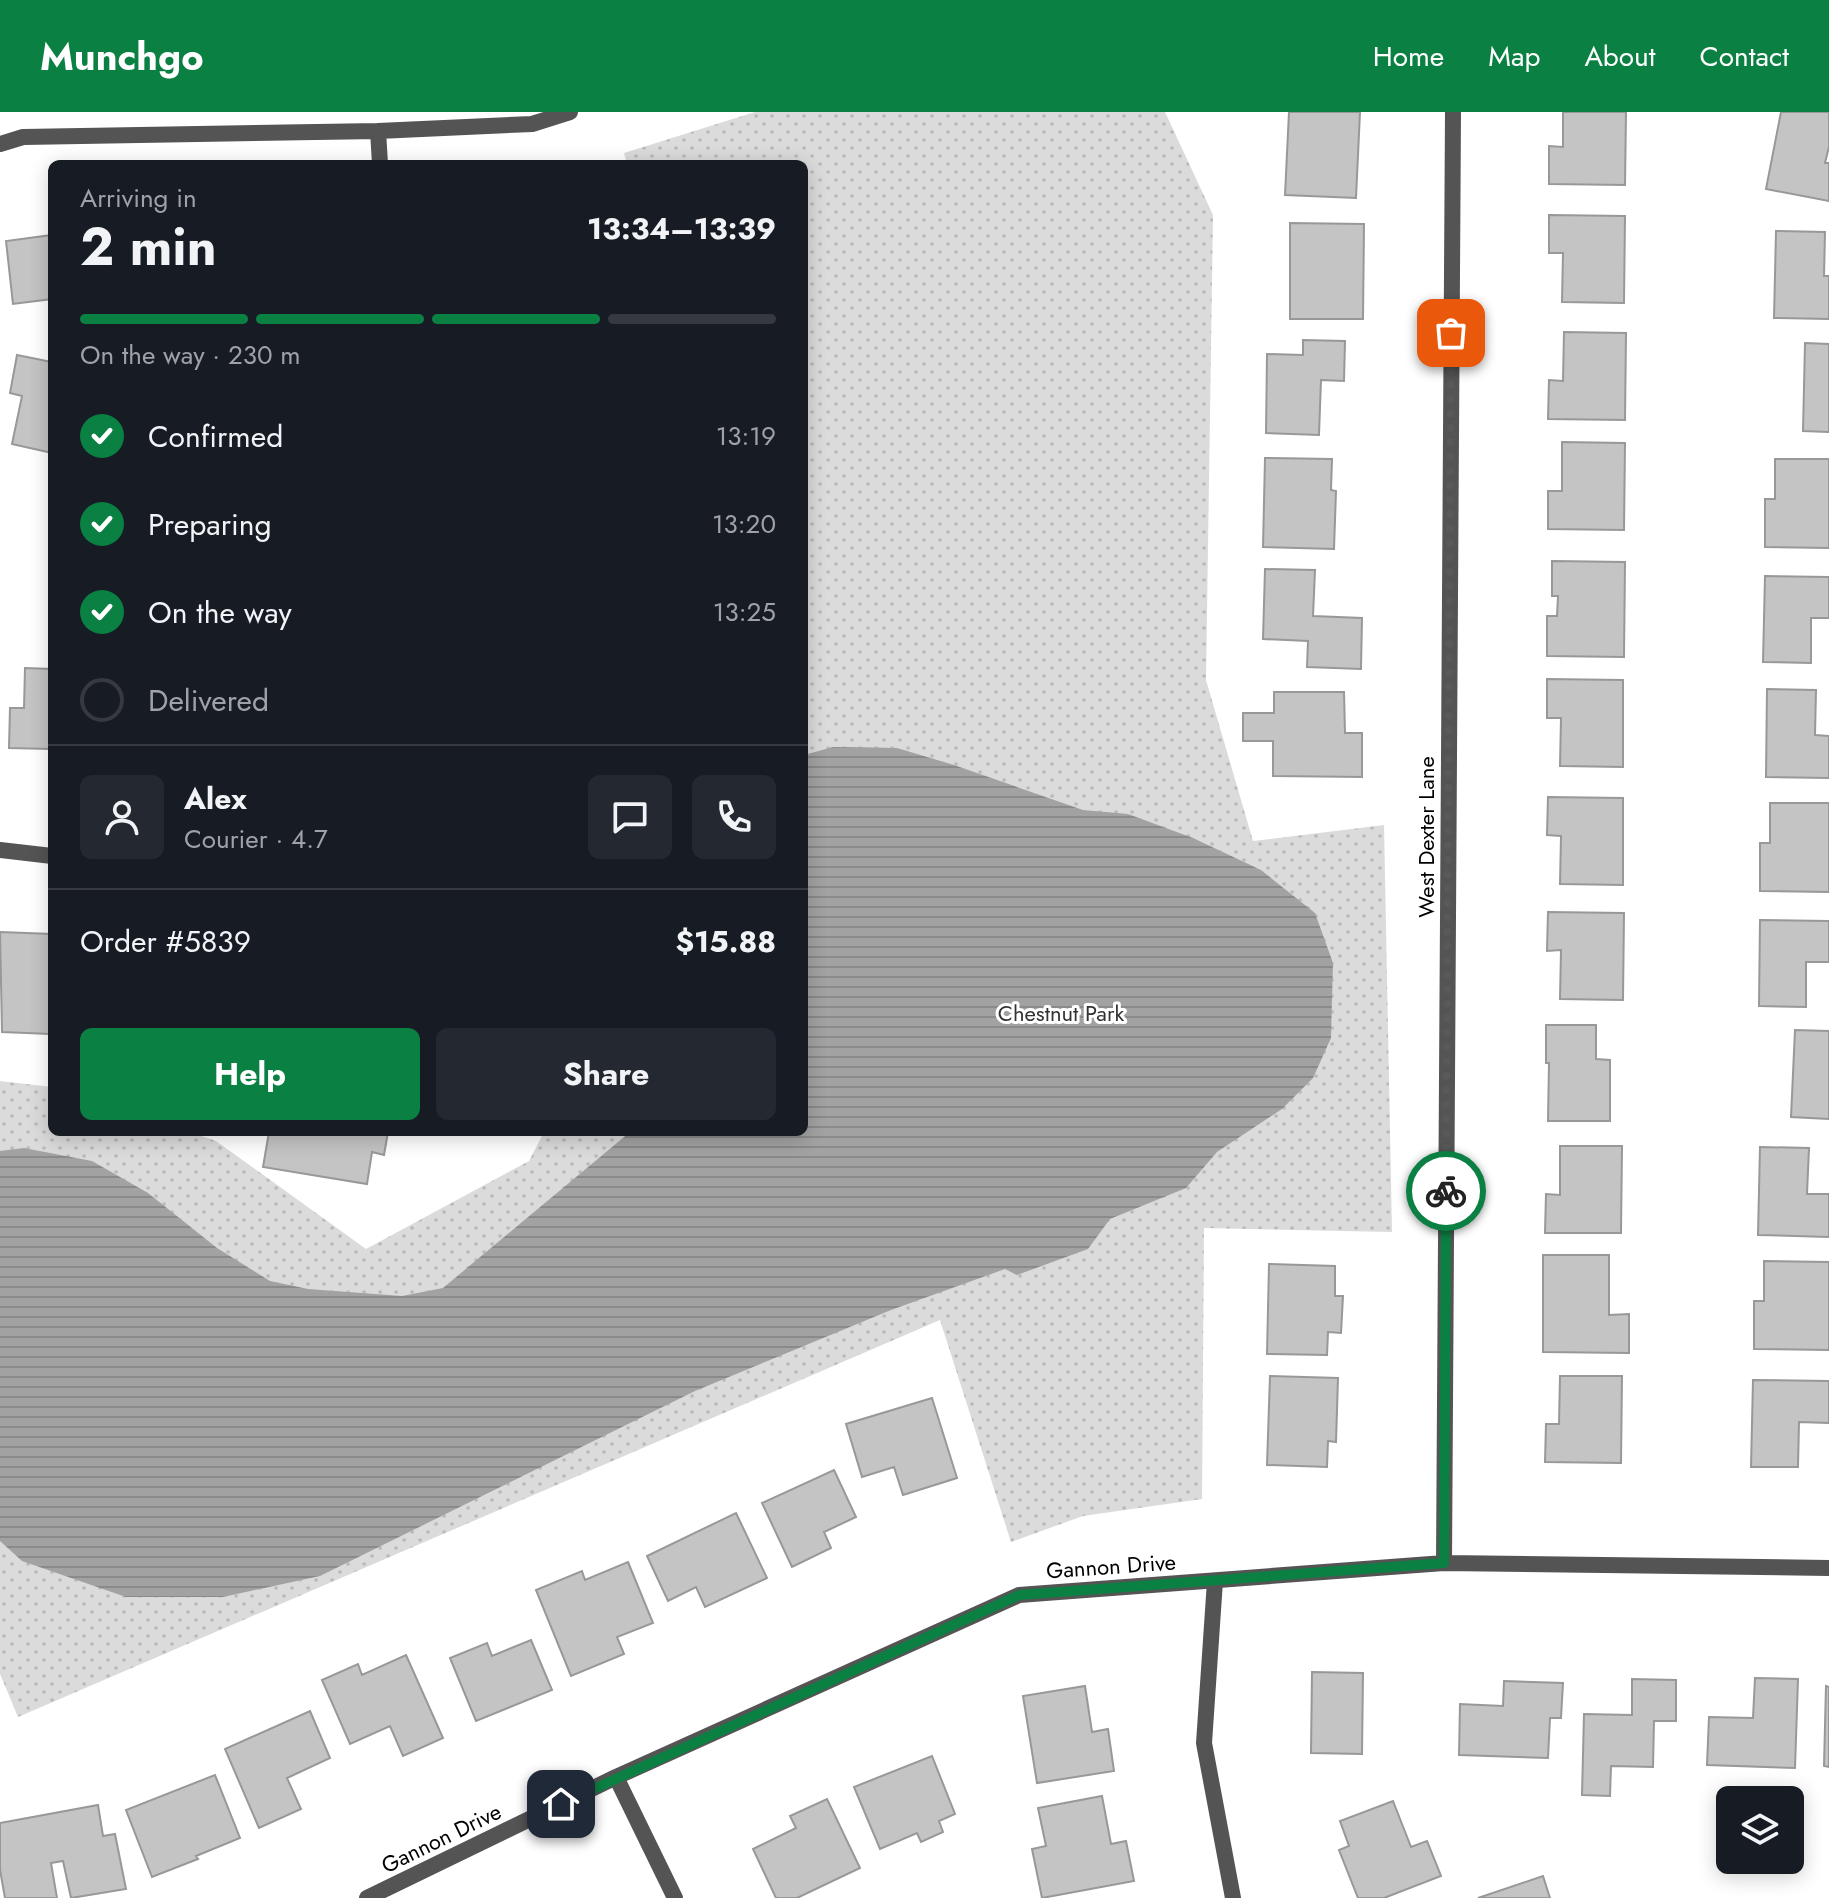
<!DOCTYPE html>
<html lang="en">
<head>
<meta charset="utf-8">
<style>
  :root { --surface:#171b24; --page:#242831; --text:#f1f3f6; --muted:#9ea1a6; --line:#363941; --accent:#0b8043 }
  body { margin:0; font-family:Jost,sans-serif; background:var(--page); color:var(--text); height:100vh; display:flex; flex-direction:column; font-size:30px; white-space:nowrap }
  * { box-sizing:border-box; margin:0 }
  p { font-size:26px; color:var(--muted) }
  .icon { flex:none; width:44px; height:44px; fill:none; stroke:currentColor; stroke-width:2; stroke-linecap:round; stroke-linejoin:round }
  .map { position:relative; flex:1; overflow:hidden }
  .panel { position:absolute; left:48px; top:48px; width:760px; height:976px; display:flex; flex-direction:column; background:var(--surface); border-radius:12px; box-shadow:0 4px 20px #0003 }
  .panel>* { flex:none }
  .fabs { position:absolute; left:1716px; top:1674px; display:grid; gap:16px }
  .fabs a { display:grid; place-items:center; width:88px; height:88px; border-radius:12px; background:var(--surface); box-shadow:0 4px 20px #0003; font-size:40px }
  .pin { position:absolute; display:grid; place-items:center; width:68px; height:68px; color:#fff; margin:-34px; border-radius:16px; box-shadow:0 4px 12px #0006 }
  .courier { position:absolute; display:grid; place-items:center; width:80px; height:80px; margin:-40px; border:6px solid #0b8043; border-radius:50%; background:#fff; color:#222; box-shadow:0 2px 10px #0007 }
  .overview em { font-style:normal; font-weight:700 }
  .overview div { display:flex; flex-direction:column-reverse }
  .overview { display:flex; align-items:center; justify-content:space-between; height:136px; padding:0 32px }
  h1 { font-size:52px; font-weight:700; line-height:60px }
  .bar { display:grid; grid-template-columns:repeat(4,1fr); gap:12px 8px; align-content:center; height:96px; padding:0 32px }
  .bar i { height:10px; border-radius:6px; background:var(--line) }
  .bar .current { background:var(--accent) }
  .bar p { grid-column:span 4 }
  .line { display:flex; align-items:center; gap:20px; padding:0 32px; border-top:2px solid var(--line) }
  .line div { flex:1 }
  .round { display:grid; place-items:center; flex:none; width:84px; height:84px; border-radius:12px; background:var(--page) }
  ol { padding:0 32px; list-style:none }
  li { display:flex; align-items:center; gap:24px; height:88px }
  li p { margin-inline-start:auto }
  li .icon { padding:8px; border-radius:50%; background:var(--accent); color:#fff; stroke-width:4 }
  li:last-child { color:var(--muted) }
  li i { width:44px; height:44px; border:4px solid var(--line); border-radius:50% }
  .action { display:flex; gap:16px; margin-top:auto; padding:16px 32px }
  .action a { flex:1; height:92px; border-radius:12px; background:var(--accent); color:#fff; font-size:32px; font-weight:700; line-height:92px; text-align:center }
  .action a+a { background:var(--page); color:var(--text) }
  header { display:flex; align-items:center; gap:48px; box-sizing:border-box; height:112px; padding:0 40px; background:var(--accent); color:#fff }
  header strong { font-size:38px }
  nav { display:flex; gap:44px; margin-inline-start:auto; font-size:28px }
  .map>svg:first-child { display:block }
</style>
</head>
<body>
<header>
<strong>Munchgo</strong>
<nav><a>Home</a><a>Map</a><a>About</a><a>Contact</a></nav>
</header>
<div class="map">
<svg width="1829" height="1786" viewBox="0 0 1829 1786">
  <defs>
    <pattern id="park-dots" width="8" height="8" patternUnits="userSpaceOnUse" patternTransform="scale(2)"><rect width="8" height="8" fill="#dbdbdb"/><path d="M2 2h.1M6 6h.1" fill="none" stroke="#bababa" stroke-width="1.8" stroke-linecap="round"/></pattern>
    <pattern id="water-rules" width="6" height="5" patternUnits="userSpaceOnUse" patternTransform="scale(2)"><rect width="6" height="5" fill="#a2a2a2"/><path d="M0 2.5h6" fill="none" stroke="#8a8a8a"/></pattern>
  </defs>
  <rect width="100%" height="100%" fill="#fff"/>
  <path fill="url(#park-dots)" d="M755 0H1165L1213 103 1206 568 1253 729 1384 713 1392 1120 1204 1116 1202 1387 1083 1404 1011 1430 940 1208 18 1605 0 1562V969L52 975V1020H190L216 1029 366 1137 529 1049 544 1020H804V52H627L624 41Z"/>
  <path fill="url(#water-rules)" d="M833 635 897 636 954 653 1083 698 1128 702 1193 726 1261 758 1315 801 1333 851 1331 926 1313 966 1282 997 1217 1040 1186 1076 1110 1107 1088 1137 1017 1163 1005 1157 891 1198 695 1279 320 1464 223 1485H126L22 1449 0 1429V1039L24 1036 92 1049 148 1081 217 1136 270 1169 308 1177 402 1184 443 1176 630 1020H804V643Z"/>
  <path fill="#c4c4c4" stroke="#989898" stroke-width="2" d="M1289 0H1360L1356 86 1285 83Z
    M1563 0H1626L1625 73 1549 72V34L1563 35Z
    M1781 0H1829V35L1825 51H1829V89L1766 77Z
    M1549 103 1625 104 1624 191 1562 190 1563 141H1549Z
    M1290 111 1364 112 1363 207H1290Z
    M1776 119 1825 120 1824 164H1829V207L1774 206Z
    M52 123V187L13 192 6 129Z
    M1564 220 1626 221 1625 308 1548 307 1549 268 1563 269Z
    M1303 228 1345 229 1344 269 1321 268 1319 323 1266 321 1267 242 1303 243Z
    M1805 231 1829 232V320L1803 319Z
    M17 243 52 250V341L12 332 22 284 10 281Z
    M1562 330 1625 331 1624 418 1548 417V379H1562Z
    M1265 346 1332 347 1331 378 1336 379 1334 437 1263 435Z
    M1775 347H1829V436L1765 435V387H1775Z
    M1552 449 1625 450 1624 545 1547 544V504H1557L1558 484H1552Z
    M1265 457 1315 458 1313 504 1362 506 1361 557 1307 555 1308 529 1263 527Z
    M1765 464 1829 465V506H1811V551L1763 550Z
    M25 556 52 557 50 637 9 636 10 596H24Z
    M1547 567 1623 568V655L1560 654 1561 606H1547Z
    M1767 577 1816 578 1815 623 1829 624V666L1766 665Z
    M1274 580H1344L1345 621H1362V665L1273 664V629H1243V601H1274Z
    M1548 685 1623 686V773L1560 772 1561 724 1547 723Z
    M1770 691H1829V780L1760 779V731H1770Z
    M1548 800 1624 801 1623 888 1560 887 1561 838 1547 839Z
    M1760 808 1829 809V850H1806V895L1759 894Z
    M0 820 52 822 50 922 2 920Z
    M1546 913H1596V947L1610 948V1009H1548L1549 951H1546Z
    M1795 918 1829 919V1007L1791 1005Z
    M269 1020H388L384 1043 372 1040 367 1072 263 1055Z
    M1560 1034H1622L1621 1121H1545L1546 1082 1560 1083Z
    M1760 1035 1809 1036 1807 1082H1829V1125L1758 1123Z
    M1543 1143H1609V1203L1629 1202V1241L1543 1240Z
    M1764 1149 1829 1150V1238L1754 1237V1189H1764Z
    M1269 1152 1335 1154V1184H1343L1341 1221 1328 1220 1327 1243 1267 1242Z
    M1270 1264 1338 1266 1336 1330 1328 1329 1327 1355 1267 1353Z
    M1560 1264H1622L1621 1351 1545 1350 1546 1312H1559Z
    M1753 1268 1829 1269V1311L1799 1310 1798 1355H1751Z
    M932 1286 957 1366 903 1383 894 1355 862 1365 846 1312Z
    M834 1358 856 1405 824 1420 831 1436 792 1455 762 1391Z
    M736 1401 767 1466 705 1495 696 1475 668 1489 647 1444Z
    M628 1450 653 1511 617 1525 624 1542 571 1564 536 1478 582 1459 585 1468Z
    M531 1528 552 1578 476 1609 450 1546 487 1531 492 1544Z
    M406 1543 443 1626 403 1644 390 1614 350 1632 322 1568 358 1552 362 1563Z
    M1312 1560 1363 1561 1362 1642 1311 1641Z
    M1755 1566 1798 1567 1795 1656 1707 1653 1709 1605 1753 1606Z
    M1632 1567 1676 1568V1609H1654L1653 1655 1611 1654 1610 1684 1582 1683 1584 1602 1632 1603Z
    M1504 1569 1563 1571 1561 1606H1550L1548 1646 1459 1643 1460 1592 1503 1594Z
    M1085 1574 1092 1620 1108 1617 1114 1659 1037 1671 1023 1584Z
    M1826 1574 1829 1575V1655L1824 1654Z
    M310 1599 330 1646 287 1666 301 1697 259 1716 225 1637Z
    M932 1644 955 1702 939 1709 943 1720 921 1730 917 1721 880 1737 854 1675Z
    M215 1663 240 1726 196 1744 198 1747 152 1765 126 1698Z
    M1102 1684 1111 1732 1126 1729 1134 1769 1042 1786 1032 1737 1046 1734 1038 1696Z
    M827 1687 860 1756 797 1786H776L753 1737 796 1716 790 1704Z
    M1393 1689 1411 1735 1427 1729 1441 1764 1384 1786H1358L1339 1738 1349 1734 1340 1709Z
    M98 1693 103 1724 115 1722 126 1777 71 1786 63 1749 51 1751 57 1786H5L0 1758V1711Z
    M1543 1764 1550 1786H1478Z"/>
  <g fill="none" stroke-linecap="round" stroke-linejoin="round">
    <path stroke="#545454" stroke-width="16" d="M0 32 23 25 378 19
      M380 52 378 19 532 12 570 0
      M0 738 52 744
      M1444 1451 1453 0
      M1215 1469 1204 1631 1233 1786
      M616 1665 675 1786
      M367 1786 616 1665 1019 1483 1444 1451 1829 1456"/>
  </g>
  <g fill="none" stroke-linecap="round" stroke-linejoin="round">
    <path stroke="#595959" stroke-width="8" stroke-dasharray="0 14.4" d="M1446 1079 1451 221"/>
    <path stroke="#0b8043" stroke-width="10" d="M561 1692 1019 1483 1444 1451 1446 1079"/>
  </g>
  <g text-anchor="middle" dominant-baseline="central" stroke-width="6" stroke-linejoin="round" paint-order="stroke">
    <g font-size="22" fill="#000" stroke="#fff">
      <text transform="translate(1426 725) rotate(-90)">West Dexter Lane</text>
      <text transform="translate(1111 1454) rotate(-4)">Gannon Drive</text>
      <text transform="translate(441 1726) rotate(-26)">Gannon Drive</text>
    </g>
    <g font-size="22" fill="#323232" stroke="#fff">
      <text x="1061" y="901">Chestnut Park</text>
    </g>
  </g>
</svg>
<div class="fabs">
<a><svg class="icon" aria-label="layers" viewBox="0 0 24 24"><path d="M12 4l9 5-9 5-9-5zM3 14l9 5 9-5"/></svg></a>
</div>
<div class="pin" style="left:1451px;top:221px;background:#ea580c"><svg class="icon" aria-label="bag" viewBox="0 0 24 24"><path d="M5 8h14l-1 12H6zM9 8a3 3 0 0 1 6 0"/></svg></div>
<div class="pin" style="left:561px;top:1692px;background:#1f2937"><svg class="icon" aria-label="home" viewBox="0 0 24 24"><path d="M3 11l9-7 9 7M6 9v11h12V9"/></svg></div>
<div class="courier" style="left:1446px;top:1079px"><svg class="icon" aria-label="bike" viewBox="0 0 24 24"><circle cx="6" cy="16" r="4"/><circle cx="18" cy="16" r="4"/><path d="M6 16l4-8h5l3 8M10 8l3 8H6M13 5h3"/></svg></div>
<section class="panel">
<div class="overview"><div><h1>2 min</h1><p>Arriving in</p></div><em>13:34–13:39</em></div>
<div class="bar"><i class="current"></i><i class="current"></i><i class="current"></i><i></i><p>On the way · 230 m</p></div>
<ol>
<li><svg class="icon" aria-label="check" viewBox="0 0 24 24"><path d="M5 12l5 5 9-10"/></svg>Confirmed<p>13:19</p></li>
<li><svg class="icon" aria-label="check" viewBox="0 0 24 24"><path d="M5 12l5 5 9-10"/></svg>Preparing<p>13:20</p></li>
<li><svg class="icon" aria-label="check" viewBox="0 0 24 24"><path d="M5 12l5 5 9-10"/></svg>On the way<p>13:25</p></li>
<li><i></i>Delivered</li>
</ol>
<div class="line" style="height:144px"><a class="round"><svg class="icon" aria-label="person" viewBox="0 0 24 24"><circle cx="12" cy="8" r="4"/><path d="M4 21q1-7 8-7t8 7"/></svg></a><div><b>Alex</b><p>Courier · 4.7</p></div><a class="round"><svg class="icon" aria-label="chat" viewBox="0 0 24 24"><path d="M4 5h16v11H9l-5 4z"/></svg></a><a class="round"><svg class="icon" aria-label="phone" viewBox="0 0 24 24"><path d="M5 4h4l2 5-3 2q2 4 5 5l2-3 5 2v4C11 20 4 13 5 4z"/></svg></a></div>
<div class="line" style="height:104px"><div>Order #5839</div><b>$15.88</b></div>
<div class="action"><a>Help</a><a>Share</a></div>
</section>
</div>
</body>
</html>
